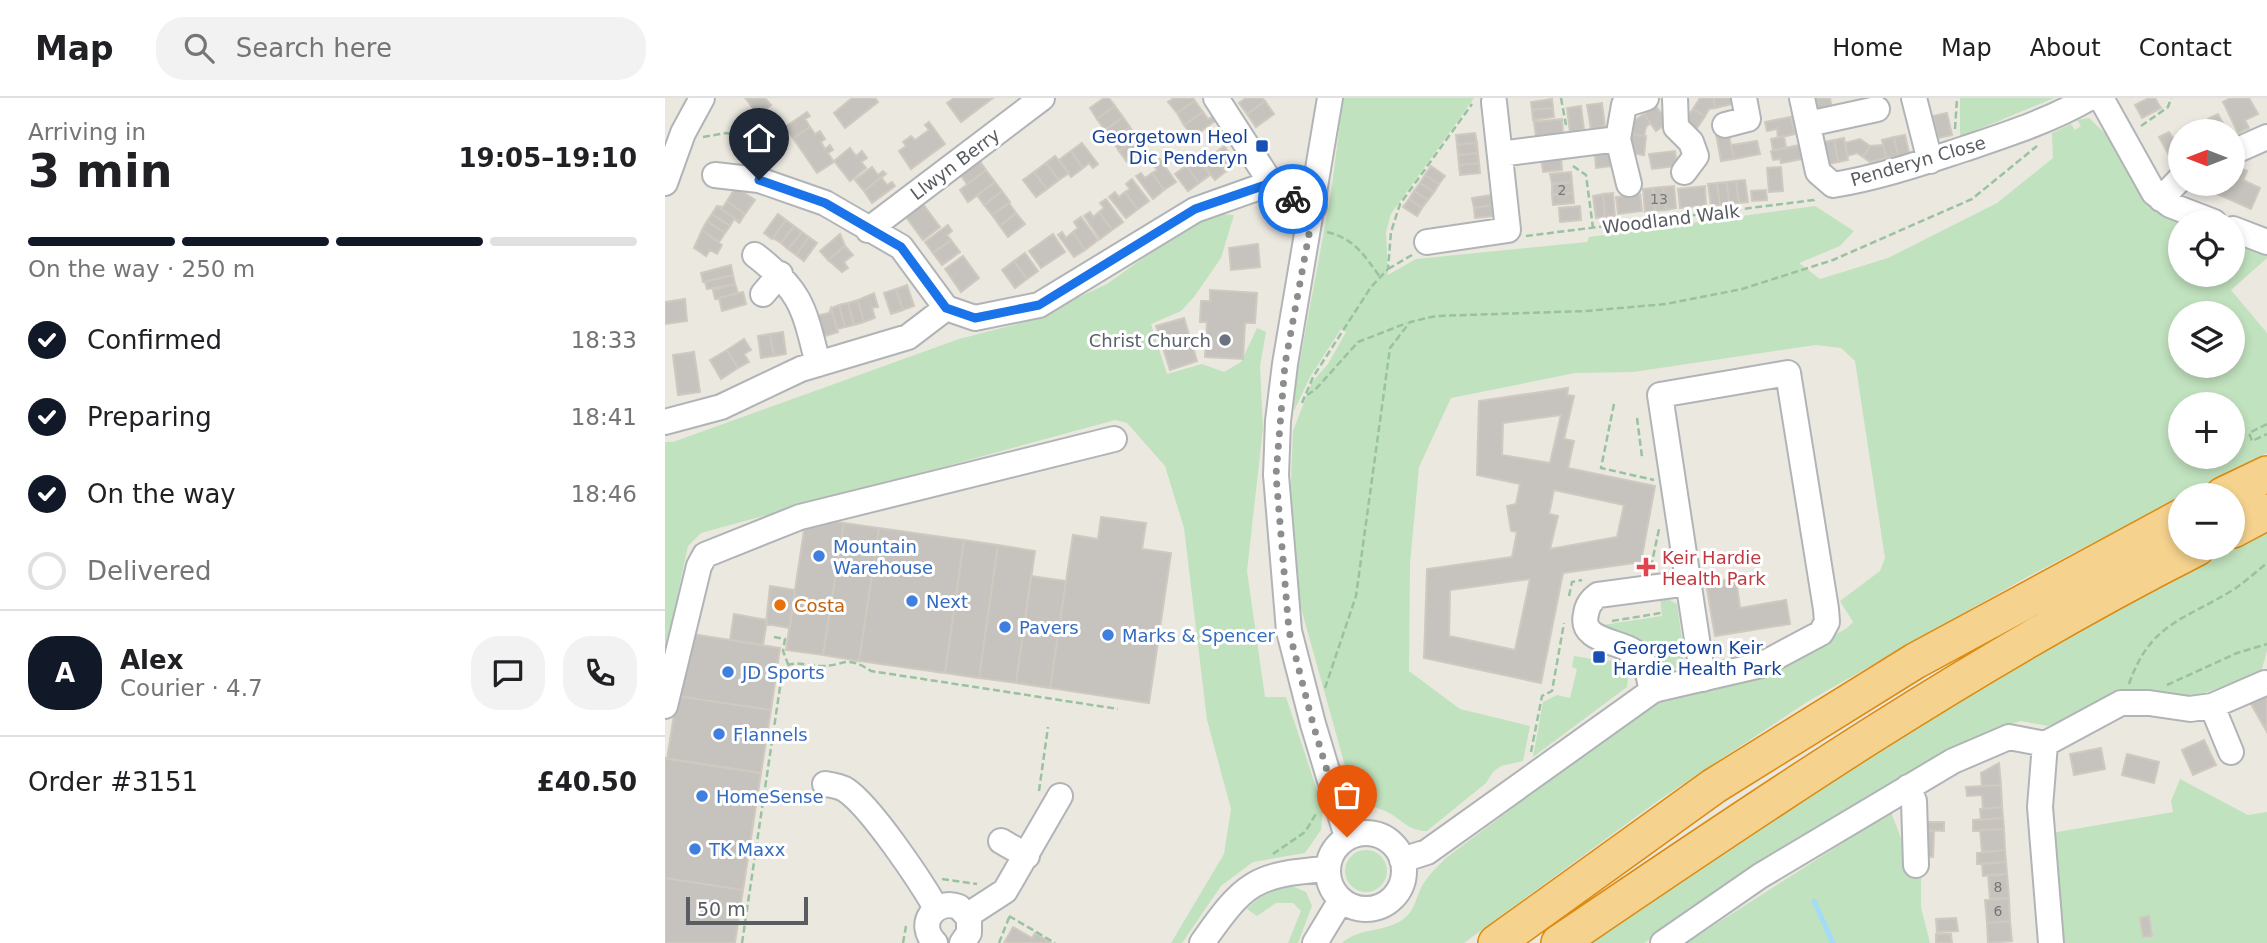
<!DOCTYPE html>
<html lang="en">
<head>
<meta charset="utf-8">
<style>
  :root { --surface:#fff; --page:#f2f2f2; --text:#202124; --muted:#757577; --line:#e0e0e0; --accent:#111827 }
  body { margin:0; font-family:"DejaVu Sans",sans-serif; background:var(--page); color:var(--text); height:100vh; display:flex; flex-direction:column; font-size:26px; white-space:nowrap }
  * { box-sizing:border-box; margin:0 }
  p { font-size:23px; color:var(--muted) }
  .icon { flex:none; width:38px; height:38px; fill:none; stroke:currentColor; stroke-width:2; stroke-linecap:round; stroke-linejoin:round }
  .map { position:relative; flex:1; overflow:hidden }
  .panel { display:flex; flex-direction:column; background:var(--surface); width:665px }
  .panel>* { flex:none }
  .needle { width:46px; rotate:270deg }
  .tools { position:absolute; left:1503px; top:21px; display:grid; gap:14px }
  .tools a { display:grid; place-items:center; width:77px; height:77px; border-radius:50%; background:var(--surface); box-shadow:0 4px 10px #0003; font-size:35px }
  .scale { position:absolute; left:21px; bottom:18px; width:122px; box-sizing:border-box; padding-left:7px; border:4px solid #595d61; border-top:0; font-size:19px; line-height:24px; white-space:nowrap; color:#595d61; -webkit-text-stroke:5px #fff; paint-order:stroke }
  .pin { position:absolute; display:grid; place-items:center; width:60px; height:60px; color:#fff; margin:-72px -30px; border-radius:50% 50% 50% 0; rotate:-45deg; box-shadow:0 0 7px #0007 }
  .pin .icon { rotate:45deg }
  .courier { position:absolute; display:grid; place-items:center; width:70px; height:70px; margin:-35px; border:5px solid #1a73e8; border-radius:50%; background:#fff; color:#222; box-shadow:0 2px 9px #0007 }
  .overview em { font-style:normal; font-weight:800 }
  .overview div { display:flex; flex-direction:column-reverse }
  .overview { display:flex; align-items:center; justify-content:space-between; height:119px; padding:0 28px }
  h1 { font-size:46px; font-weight:800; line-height:52px }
  .bar { display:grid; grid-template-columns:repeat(4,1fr); gap:10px 7px; align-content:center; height:84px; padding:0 28px }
  .bar i { height:9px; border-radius:5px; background:var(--line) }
  .bar .on { background:var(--accent) }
  .bar p { grid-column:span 4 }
  .line { display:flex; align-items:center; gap:18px; padding:0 28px; border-top:2px solid var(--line) }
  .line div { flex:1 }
  .round { display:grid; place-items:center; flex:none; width:74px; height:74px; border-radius:28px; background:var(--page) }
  ol { padding:0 28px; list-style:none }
  li { display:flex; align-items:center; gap:21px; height:77px }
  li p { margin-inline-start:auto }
  li .icon { padding:7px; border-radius:50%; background:var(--accent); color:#fff; stroke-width:4 }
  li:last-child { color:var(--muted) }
  li i { width:38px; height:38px; border:4px solid var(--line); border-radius:50% }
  header { display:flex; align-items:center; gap:42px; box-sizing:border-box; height:98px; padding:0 35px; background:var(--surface); border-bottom:2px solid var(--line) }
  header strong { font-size:33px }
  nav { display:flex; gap:38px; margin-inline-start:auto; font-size:24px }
  .search { width:490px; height:63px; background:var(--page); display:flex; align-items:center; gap:18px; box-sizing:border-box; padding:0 24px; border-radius:28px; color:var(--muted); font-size:26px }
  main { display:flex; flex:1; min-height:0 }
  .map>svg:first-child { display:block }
</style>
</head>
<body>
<header>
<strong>Map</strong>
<div class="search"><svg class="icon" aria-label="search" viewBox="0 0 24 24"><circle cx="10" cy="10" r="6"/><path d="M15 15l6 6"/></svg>Search here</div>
<nav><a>Home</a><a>Map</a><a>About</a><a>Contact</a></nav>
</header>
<main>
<section class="panel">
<div class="overview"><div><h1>3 min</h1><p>Arriving in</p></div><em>19:05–19:10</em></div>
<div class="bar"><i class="on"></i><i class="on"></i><i class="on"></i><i></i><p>On the way · 250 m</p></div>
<ol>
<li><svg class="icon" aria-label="check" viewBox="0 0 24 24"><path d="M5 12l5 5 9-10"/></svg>Confirmed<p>18:33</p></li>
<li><svg class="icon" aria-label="check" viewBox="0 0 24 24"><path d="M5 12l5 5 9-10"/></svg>Preparing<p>18:41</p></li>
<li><svg class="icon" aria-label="check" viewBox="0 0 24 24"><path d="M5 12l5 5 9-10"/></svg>On the way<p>18:46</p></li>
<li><i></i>Delivered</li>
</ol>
<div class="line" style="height:126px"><b class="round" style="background:var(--accent);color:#fff">A</b><div><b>Alex</b><p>Courier · 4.7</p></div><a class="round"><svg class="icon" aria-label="chat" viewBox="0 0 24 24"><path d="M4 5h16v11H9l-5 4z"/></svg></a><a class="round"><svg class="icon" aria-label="phone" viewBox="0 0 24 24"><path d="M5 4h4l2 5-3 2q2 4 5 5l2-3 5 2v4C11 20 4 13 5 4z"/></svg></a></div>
<div class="line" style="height:91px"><div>Order #3151</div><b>£40.50</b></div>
</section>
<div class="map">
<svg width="1602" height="845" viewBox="0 0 1602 845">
  <rect width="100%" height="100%" fill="#ebe8e0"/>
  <path fill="#c1e2be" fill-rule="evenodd" d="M678 0H809L726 116 721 134 723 177 751 161 922 144 924 139 1150 108 1189 133 1175 148 1134 165 1155 181 1223 160 1332 105 1388 60 1387 35 1406 26 1410 32 1416 28 1412 22 1424 20 1445 40 1482 108 1524 124H1516V177H1568V140L1602 154V160L1566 192 1602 235V355L1362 479 1142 604 994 702 799 845H677C695 829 718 835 737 822 750 813 750 802 756 790 762 778 771 770 781 760L988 605 1113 570 1182 530 1188 524 1175 503 1215 473 1220 460 1190 263 1176 250 1151 247 968 274 910 275 786 300 754 369 745 466 744 573 795 611 865 628 858 663 836 668 828 674 821 685 762 733C745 733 739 724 726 716 713 708 701 710 689 700L629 485 626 384 628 333 647 284 663 266 681 234 676 231 645 279 629 313 630 289 666 96ZM1516 215H1568V268H1516ZM1516 306H1568V359H1516Z
    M1295 0H1389L1295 39Z
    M541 115 569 117 556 160 529 199 516 213 486 226 502 276 537 266 559 274 576 264 592 230 601 234 595 268 598 330 582 473 600 599H621L658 710 656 732 640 755 588 764 556 788 517 845H506L559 756 566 711 542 622 519 430 500 368 462 325 450 322 36 435 23 448 0 556V344H8L294 241 360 224 442 186Z
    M1602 430V553L1596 574 1521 602 1431 612 1383 628 1356 623 1331 630 1263 664 1115 754 979 845H905L1119 700 1480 493Z
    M995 497 1012 506 1019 556 1016 568 1000 576 931 528 997 518Z
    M909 558 941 563 955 562 964 572 962 589 868 659 878 604 892 597 905 600 912 571 907 569Z
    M1515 681 1583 717 1602 714V845H1392L1381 736 1508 714 1506 703Z
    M1226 714 1246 767 1256 772V809L1265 845H1021Z
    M680 773a21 21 0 1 1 42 0a21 21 0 1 1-42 0Z
    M627 788 641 794 647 808 633 845H623L636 813 628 805H611L592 818 582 811C595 797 608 792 627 788Z"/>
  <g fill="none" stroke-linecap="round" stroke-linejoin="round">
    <path stroke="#a3dbf9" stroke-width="5" d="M1149 803 1168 845"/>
  </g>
  <path fill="#c6c3be" stroke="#cfc9bf" stroke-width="2" fill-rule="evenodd" d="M100 0 106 7 93 17 81 1Z
    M187 0H210L213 4 180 30 169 15Z
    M289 0H328L296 24 282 5Z
    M439 0H444L450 8 432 21 425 10Z
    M509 0H528L530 3 512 15 503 4Z
    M581 0H597L600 3 582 16 574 5Z
    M1035 0H1048L1050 10 1044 11 1040 18 1028 11Z
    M1048 0H1075L1076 4 1050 10Z
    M1151 0H1165L1168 16 1155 19Z
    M1484 0H1490L1496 10 1477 20 1470 7Z
    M1565 0H1584L1593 16 1580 22 1584 30 1573 35 1558 4Z
    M887 1 888 10 867 12 866 4Z
    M530 3 538 14 519 27 512 15Z
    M600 3 609 16 591 29 582 16Z
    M937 5 940 29 926 31 922 7Z
    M990 7 1003 24 991 33 979 16Z
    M450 8 458 19 440 32 432 21Z
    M916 8 919 32 905 34 902 10Z
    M888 10 889 19 868 22 867 12Z
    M1028 11 1040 18 1028 36 1016 28Z
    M142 14 145 18 140 21 145 29 128 40 120 29Z
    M538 14 543 21 547 19 550 23 528 39 519 27Z
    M1282 15 1287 37 1273 40 1268 18Z
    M979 16 985 25 981 29 979 38 968 36 969 23Z
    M1553 16 1562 33H1549L1543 21Z
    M458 19 465 29 447 42 440 32Z
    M1126 19 1130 36 1113 40 1112 31 1102 33 1100 24Z
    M897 21 898 36 871 39 869 24Z
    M264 24 280 46 246 71 234 53 241 48 238 44 246 38 250 42 264 32 260 27Z
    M145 29 150 36 155 33 160 41 156 44 160 51 165 47 168 52 163 55 169 64 152 75 128 40Z
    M465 29 472 40 454 53 447 42Z
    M1063 34 1069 61 1056 63 1051 36Z
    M1504 34 1508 40 1516 36V59L1507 63 1494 39Z
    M810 35 812 45 792 47 791 37Z
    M966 36 981 38 979 57 964 55Z
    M1240 37 1244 55 1233 58 1229 39Z
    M1119 38 1121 50 1108 52 1106 41Z
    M1229 39 1233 58 1221 60 1217 42Z
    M472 40 480 51 462 64 454 53Z
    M1179 40 1183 62 1173 64 1169 42Z
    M1195 41 1205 48 1198 59 1192 55 1182 58 1180 45Z
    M1169 42 1173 64 1163 66 1159 44Z
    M1092 43 1095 56 1069 61 1066 47Z
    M417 45 433 66 428 70 424 65 418 70 406 53Z
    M812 45 813 55 793 57 792 47Z
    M1134 47 1137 61 1116 65 1115 61 1108 62 1106 53Z
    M1218 47 1221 60 1205 64 1198 59 1205 48Z
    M559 48 572 65 560 74 548 57Z
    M185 50 191 58 197 53 202 60 196 64 201 70 185 83 169 63Z
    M406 53 418 70 406 79 394 62Z
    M953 53 955 67 931 70 930 55Z
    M1010 53 1012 68 987 71 984 56Z
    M813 55 814 65 794 67 793 57Z
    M548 57 560 74 550 82 537 65Z
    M390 58 404 75 394 82 381 65Z
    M896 58 897 72 878 74 876 60Z
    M494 60 511 84 499 92 487 75 492 72 487 65Z
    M532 60 545 77 534 85 521 68Z
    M314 62 321 72 302 86 295 76Z
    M381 65 394 82 382 91 369 74Z
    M814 65 815 75 795 77 794 67Z
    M521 68 534 85 523 93 510 76Z
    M766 68 780 78 774 86 760 77Z
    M1570 68 1582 73 1578 82 1595 90 1586 111 1550 95 1554 86H1568Z
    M207 69 213 77 218 73 221 76 199 93 190 82Z
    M1116 69 1118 93 1104 94 1102 70Z
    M321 72 330 84 303 104 295 92Z
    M369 74 382 91 371 99 358 82Z
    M906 74 907 84 887 86 885 76Z
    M476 75 480 80 487 75 499 92 488 101 471 78Z
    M760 77 774 86 769 94 755 85Z
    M216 79 222 87 227 84 230 88 207 105 199 93Z
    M467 81 484 103 473 111 460 94 465 91 461 86Z
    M1080 82 1083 104 1074 105 1071 83Z
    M1071 83 1074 105 1064 106 1062 84Z
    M330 84 337 93 319 107 312 97Z
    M907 84 908 95 887 97V86Z
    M1062 84 1064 106 1055 107 1052 85Z
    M755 85 769 94 763 102 749 93Z
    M1052 85 1055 107 1046 108 1043 86Z
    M1009 88 1011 110 1001 112 998 89Z
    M1040 88 1041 107 1015 110 1013 91Z
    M71 89 90 102 80 116 62 103Z
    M998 89 1001 112 990 113 988 90Z
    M988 90 990 113 980 114 978 91Z
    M1101 92 1102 102 1087 103 1086 93Z
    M337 93 345 104 327 117 319 107Z
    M749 93 763 102 757 110 744 101Z
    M450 94 454 99 460 94 473 111 461 120 444 99Z
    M908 95 909 105 888 107 887 97Z
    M948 95 950 118 940 119 938 96Z
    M938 96 940 119 931 120 928 98Z
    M975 96 977 113 953 116 951 99Z
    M827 97 828 107 809 110 807 100Z
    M441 101 458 124 447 132 434 114 439 110 435 105Z
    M744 101 757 110 752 118 738 109Z
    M62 103 80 116 75 124 52 108 58 109Z
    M344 105 351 115 335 128 327 117Z
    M258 106 275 129 258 142 241 119Z
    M828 107 829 118 810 120 809 110Z
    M52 108 75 124 74 125 69 121 65 128 47 116Z
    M915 108 916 122 895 124 894 110Z
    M425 114 428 119 434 114 447 132 435 141 419 118Z
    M351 115 360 126 343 139 335 128Z
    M47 116 65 128 60 135 42 123Z
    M113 116 121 122 107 141 99 135Z
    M416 119 433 142 420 152 408 134 413 130 409 124Z
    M121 122 129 128 116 145 108 140Z
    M42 123 60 135 54 144 37 132Z
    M283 127 287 133 282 137 286 142 268 155 260 144Z
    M129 128 137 134 123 151 116 145Z
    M37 132 57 147 52 156 45 152 41 158 29 150Z
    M137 134 144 139 131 157 123 151Z
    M397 134 401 140 408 134 420 152 409 159 393 137Z
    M175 136 180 148 163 162 155 153Z
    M388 136 400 154 376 170 364 153Z
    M144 139 152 145 139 163 131 157Z
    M286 142 295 154 277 167 268 155Z
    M593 146 595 169 566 172 564 150Z
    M180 148 188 157 179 164 183 170 177 174 163 162Z
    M360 155 373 173 362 181 349 163Z
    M298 158 314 180 296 194 280 171Z
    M349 163 362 181 350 190 337 172Z
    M66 167 68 177 38 184 36 175Z
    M68 177 70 186 42 191 40 184Z
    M70 186 73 195 50 201 48 192Z
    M242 187 249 208 238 212 231 191Z
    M231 191 238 212 226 216 219 195Z
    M545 192 592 195 590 225H580L578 261 540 259 542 224H535L536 203H545Z
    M78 194 81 206 57 213 54 200Z
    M209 195 213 209 207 210 210 220 199 224 193 202Z
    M20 201 22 223 0 226V204Z
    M193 202 199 224 189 227 183 205Z
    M183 205 189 227 180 229 174 207Z
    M174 207 180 229 172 231 166 210Z
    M166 210 173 234 157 239 151 218 164 215Z
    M519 220 532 263 505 272 491 228Z
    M118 234 121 256 109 258 105 236Z
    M105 236 109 258 96 260 93 238Z
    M79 241 86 252 79 256 84 264 73 270 62 252Z
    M62 252 73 270 56 281 45 262Z
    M29 254 35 294 13 297 8 257Z
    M903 290 902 297 909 298 899 341 909 343 903 370 990 388 976 464 898 475 876 585 759 560 762 471 847 459 852 434 846 433 842 408 851 406 855 386 812 377 814 303ZM896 317 885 365 837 357 838 325ZM889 392 959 407 952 439 885 451 893 418 884 416ZM865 481 850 552 784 538 785 492Z
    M141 419 179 425 158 557 121 552Z
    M436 419 481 425 477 451 506 455 484 605 385 590 408 437 433 441Z
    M179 425 214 430 194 563 158 557Z
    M214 430 299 442 280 575 194 563Z
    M299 442 333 447 314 580 280 575Z
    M333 447 370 453 351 585 314 580Z
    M366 478 401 483 385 590 351 585Z
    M1071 480 1075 510 1121 502 1125 526 1050 538 1041 485Z
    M105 488 130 492 125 530 101 526Z
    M69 516 102 522 98 547 65 542Z
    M21 535 115 550 106 612 12 598Z
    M1601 597 1602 598V634L1586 606Z
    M12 598 106 612 96 675 2 661Z
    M1539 642 1551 667 1528 677 1517 652Z
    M1436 650 1440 671 1409 677 1405 656Z
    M1462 656 1494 664 1489 685 1457 677Z
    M0 660 96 675 78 792 0 780Z
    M1334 665 1336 687 1317 688 1316 675Z
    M1336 687 1337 709 1318 711 1317 697 1302 698 1301 689Z
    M1337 709 1338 720 1316 722 1315 711Z
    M1338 720 1339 731 1308 733V722Z
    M1262 724H1279V733L1262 732Z
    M1339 731 1340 752 1317 754 1315 732Z
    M1259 733H1269L1268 759 1258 758Z
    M1340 752 1341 764 1312 766V755Z
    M1341 764 1342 776 1318 778 1317 766Z
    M1342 776 1344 800 1325 801 1323 777Z
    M0 780 78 792 70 845H0Z
    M1344 800 1345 823 1322 825 1320 802Z
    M1484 818 1487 838 1478 839 1475 820Z
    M1291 820 1293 833 1272 834 1271 821Z
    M1345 823 1347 843 1323 845 1322 825Z
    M348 829 367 840 370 835 386 845H339Z
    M1271 836H1286L1287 845H1271Z"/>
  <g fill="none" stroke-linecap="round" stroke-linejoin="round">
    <defs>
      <path id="minor" d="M551 0 606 85 631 103 649 109
        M665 0 620 266 613 323 611 377 624 533 648 626 682 739
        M1010 0 1011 29 1026 44 1031 58 1019 74
        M1137 0 1153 74 1168 87C1213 80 1256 65 1299 51 1343 36 1384 23 1424 0
        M1249 0 1265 63
        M1436 0 1489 95 1505 107 1549 124
        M1143 26 1212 11
        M1060 27 1083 21 1079 0
        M953 41 964 86
        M1568 54 1602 39
        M835 56 953 41 959 7 981 0
        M50 77 94 82 160 105 236 149 281 210 310 220 374 207 530 112 606 85
        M0 85 18 35 37 0
        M1496 101 1516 80
        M1568 131 1602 144
        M203 132 377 0
        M762 144 843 132 829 4
        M90 157C137 193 139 210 153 266
        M98 196 115 176
        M0 324 56 309 136 271 243 239 281 210
        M987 593C984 581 983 566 973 557 958 542 914 545 921 516 922 508 926 502 933 497L1023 485
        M0 608 34 468 40 457 135 419 449 341
        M1547 608 1566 654
        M1380 646 1375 709 1386 845
        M160 686C167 687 175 688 181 692 206 709 255 782 271 810
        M1243 689 1249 703 1251 767
        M663 773a38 38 0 1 1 76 0a38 38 0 1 1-76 0Z
        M336 743 362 758
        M737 762 762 754 987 593 992 591 1096 567 1156 535 1162 524 1161 511 1123 275 995 297 1038 581
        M303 817 340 793 395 698
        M270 845C251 826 270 800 294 809L304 820V835L297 845
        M537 845C579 785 589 776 663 771
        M650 845 676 802
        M998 845 1095 778 1288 663 1344 639 1380 646 1456 605H1484L1525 611 1547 608 1600 585"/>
      <path id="highway" d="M1558 397 1602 376
        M1568 432 1602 414
        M831 845 1049 688 1250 563 1516 419
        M894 845C1101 704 1309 563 1532 450"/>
    </defs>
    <use href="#minor" stroke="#b1b4b7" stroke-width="28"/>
    <use href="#highway" stroke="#dd8a0e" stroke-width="38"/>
    <path stroke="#98c2a0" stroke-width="2.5" stroke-dasharray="7 3.5" stroke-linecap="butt" d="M896 0 901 27
      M1476 28 1503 9 1506 0
      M1290 31 1292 0
      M38 39 61 35 81 39 92 63
      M908 68 921 77 928 130
      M662 134C690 141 699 157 715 179
      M861 138 1149 102 1151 99
      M723 171 747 157
      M642 297 650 292 693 244 742 225
      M637 305 648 279 706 189 723 171 726 134 735 106 807 6
      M949 306 936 370 989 382
      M972 320 977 359
      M1602 326 1584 335 1587 343 1602 336
      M986 469 994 431
      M904 498 907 484 917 482
      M947 523 996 515
      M109 539 120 541 118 553 123 566
      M1464 586C1485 525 1519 522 1568 492 1580 484 1591 474 1602 465
      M1502 587 1572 555 1602 546
      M660 590 691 498 725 250 745 224 771 218 921 213 1001 206 1077 191 1168 162 1307 101 1372 48
      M866 654 877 598 887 593 899 525
      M374 693 383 629
      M608 756 640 734 652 714
      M277 781 312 786
      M344 818 390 845
      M77 845 118 569C132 562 142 568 157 568 180 568 180 556 206 573L453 611
      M238 845 241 828
      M334 845 345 817"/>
    <use href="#minor" stroke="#fff" stroke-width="24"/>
    <use href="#highway" stroke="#f5d28d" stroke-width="35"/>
  </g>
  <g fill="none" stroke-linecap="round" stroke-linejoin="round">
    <path stroke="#8c8e8d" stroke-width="7" stroke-dasharray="0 12.6" d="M628 101 649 109 620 266 611 377 624 533 648 626 682 739"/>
    <path stroke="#1a73e8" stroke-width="9" d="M94 82 160 105 236 149 281 210 310 220 374 207 530 111 606 85 628 101"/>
  </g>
  <g fill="#1a4fb4" stroke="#fff" stroke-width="2.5">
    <rect x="590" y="41" width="14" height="14" rx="3.5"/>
    <rect x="927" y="552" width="14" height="14" rx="3.5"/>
  </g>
  <circle fill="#6b7280" stroke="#fff" stroke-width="2.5" cx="560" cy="242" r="7"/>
  <g fill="#3f7fe0" stroke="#fff" stroke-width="2.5">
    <circle cx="154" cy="458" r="7"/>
    <circle cx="247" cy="503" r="7"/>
    <circle cx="340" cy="529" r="7"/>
    <circle cx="443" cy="537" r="7"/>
    <circle cx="63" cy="574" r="7"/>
    <circle cx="54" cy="636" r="7"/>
    <circle cx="37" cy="698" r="7"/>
    <circle cx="30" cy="751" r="7"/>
  </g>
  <path fill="#e0444e" stroke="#fff" stroke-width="2.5" d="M977.5 458.5h7v7h7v7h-7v7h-7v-7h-7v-7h7z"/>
  <circle fill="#e8710a" stroke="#fff" stroke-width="2.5" cx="115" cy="507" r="7"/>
  <g text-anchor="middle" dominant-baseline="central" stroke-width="6" stroke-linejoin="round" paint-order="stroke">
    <g font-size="14" fill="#747678">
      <text x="897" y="92">2</text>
      <text x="994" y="101">13</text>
      <text x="1333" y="789">8</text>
      <text x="1333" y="813">6</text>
    </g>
    <g font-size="18" fill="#164399" stroke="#fff" text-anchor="end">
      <text x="583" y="38">Georgetown Heol<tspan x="583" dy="21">Dic Penderyn</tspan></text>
      <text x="948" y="549" text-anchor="start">Georgetown Keir<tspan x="948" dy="21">Hardie Health Park</tspan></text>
    </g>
    <g font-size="18" fill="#595d61" stroke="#fff">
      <text transform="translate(1253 63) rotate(-16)">Penderyn Close</text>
      <text transform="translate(290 66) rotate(-37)">Llwyn Berry</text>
      <text transform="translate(1006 121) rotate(-7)">Woodland Walk</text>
    </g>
    <g font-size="18" fill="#5b616d" stroke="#fff" text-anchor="end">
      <text x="546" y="242">Christ Church</text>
    </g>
    <g font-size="18" fill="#366cbe" stroke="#fff" text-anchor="start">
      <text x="168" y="448">Mountain<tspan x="168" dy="21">Warehouse</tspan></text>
      <text x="261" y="503">Next</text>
      <text x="354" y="529">Pavers</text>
      <text x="457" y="537">Marks &amp; Spencer</text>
      <text x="77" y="574">JD Sports</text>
      <text x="68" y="636">Flannels</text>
      <text x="51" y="698">HomeSense</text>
      <text x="44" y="751">TK Maxx</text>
    </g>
    <g font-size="18" fill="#be3a42" stroke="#fff" text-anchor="start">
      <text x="997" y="459">Keir Hardie<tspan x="997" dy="21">Health Park</tspan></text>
    </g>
    <g font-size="18" fill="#c56008" stroke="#fff" text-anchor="start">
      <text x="129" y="507">Costa</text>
    </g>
  </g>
</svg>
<div class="tools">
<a><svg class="needle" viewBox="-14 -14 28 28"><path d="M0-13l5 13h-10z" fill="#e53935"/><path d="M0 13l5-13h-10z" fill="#757577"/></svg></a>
<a><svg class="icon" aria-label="locate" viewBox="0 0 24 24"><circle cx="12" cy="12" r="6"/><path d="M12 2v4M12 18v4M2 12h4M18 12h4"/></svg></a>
<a><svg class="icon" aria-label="layers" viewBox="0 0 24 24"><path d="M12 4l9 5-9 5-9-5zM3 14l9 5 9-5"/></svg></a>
<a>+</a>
<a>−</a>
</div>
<div class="scale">50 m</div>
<div class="pin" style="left:682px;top:739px;background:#ea580c"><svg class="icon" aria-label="bag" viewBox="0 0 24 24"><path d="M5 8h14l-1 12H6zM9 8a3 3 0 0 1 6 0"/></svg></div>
<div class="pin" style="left:94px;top:82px;background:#1f2937"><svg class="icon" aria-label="home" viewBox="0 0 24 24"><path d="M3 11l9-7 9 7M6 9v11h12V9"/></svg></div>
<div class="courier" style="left:628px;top:101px"><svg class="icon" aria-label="bike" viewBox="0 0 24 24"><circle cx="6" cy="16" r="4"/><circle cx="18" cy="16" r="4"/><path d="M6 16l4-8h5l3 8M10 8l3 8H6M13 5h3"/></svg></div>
</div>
</main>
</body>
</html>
